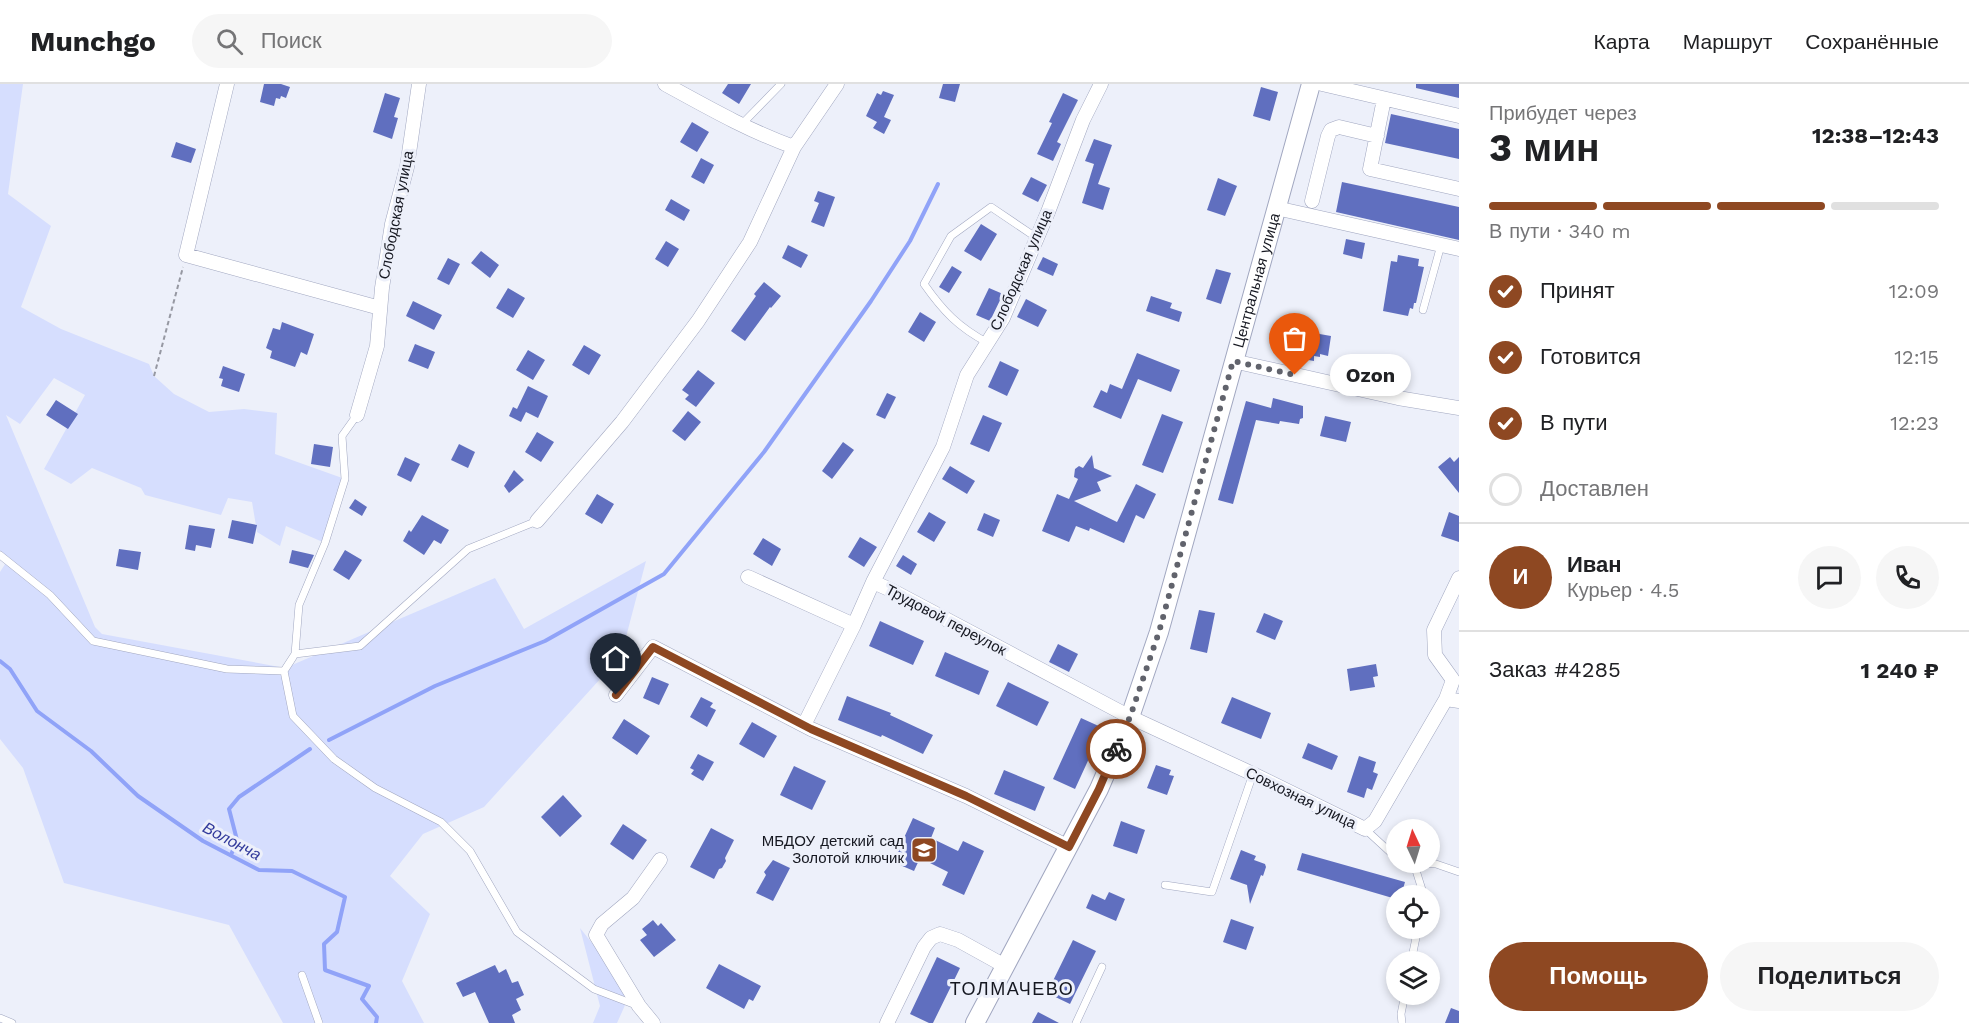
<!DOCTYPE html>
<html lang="ru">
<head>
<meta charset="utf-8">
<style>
  :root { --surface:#fff; --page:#f6f6f6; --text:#202124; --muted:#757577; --line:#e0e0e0; --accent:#8e4822 }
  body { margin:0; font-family:"Work Sans",sans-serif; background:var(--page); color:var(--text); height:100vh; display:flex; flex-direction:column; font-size:22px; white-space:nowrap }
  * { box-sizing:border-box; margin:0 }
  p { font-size:20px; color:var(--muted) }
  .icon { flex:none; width:33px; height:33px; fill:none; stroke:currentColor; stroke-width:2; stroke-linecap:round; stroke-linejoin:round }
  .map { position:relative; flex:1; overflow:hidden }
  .details { display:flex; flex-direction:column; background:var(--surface); width:510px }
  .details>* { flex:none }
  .needle { width:39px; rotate:356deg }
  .tools { position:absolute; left:1386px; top:735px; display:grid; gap:12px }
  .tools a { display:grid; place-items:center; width:54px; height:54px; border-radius:50%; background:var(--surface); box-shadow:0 3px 9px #0003; font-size:30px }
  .pin { position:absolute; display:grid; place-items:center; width:51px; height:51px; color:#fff; margin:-62px -26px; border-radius:50% 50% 50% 0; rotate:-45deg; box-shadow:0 0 6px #0007 }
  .pin .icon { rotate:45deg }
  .courier { position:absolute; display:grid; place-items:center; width:60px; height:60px; margin:-30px; border:4px solid #8e4822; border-radius:50%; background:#fff; color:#222; box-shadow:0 2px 8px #0007 }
  .bubble { position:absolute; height:42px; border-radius:21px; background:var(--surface); box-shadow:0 3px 9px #0003; font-size:20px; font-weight:700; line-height:42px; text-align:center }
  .head em { font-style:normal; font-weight:700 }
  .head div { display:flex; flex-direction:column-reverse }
  .head { display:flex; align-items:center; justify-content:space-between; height:102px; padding:0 30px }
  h1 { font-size:39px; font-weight:700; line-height:45px }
  .bar { display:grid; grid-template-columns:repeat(4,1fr); gap:9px 6px; align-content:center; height:72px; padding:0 30px }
  .bar i { height:8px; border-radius:4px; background:var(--line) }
  .bar .active { background:var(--accent) }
  .bar p { grid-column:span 4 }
  .line { display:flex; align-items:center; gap:15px; padding:0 30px; border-top:2px solid var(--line) }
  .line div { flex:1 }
  .round { display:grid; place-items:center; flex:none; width:63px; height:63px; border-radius:32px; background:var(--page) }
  ol { padding:0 30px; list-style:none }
  li { display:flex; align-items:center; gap:18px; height:66px }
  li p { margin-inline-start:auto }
  li .icon { padding:6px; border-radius:50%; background:var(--accent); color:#fff; stroke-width:4 }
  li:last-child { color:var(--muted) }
  li i { width:33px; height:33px; border:3px solid var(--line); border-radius:50% }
  .action { display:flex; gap:12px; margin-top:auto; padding:12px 30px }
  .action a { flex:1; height:69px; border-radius:36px; background:var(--accent); color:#fff; font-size:24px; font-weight:700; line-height:69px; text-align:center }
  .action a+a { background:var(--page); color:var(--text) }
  header { display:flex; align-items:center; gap:36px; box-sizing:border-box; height:84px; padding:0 30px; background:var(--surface); border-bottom:2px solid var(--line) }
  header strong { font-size:28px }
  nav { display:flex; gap:33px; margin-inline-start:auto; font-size:21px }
  .search { width:420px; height:54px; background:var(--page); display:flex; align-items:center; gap:15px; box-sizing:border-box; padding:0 21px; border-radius:33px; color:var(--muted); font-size:22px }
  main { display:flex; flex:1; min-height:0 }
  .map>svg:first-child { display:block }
</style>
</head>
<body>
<header>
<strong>Munchgo</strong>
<div class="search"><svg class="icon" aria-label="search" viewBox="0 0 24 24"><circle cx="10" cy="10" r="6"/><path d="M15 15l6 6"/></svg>Поиск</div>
<nav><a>Карта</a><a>Маршрут</a><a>Сохранённые</a></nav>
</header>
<main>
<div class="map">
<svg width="1459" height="939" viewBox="0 0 1459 939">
  <rect width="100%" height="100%" fill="#edf0fa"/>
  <path fill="#d6defe" d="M0 0H23L8 110 51 142 21 223 61 245 149 280 154 292 174 310 209 328 244 325 277 329 275 370 345 395 325 459 286 442 280 462 257 448 252 418 228 414 221 431 145 411 141 404 92 384 71 400 44 385 85 311 54 294 20 340 6 331 95 543 102 550 285 584 495 494 524 545 646 477 621 572 484 723 423 750 390 792 430 830 402 897 424 939H283L229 841 64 799 23 684 0 655V488L7 477 0 471Z
    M580 844 631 908 617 939H593L600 922Z"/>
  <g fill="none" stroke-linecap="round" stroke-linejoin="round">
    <path stroke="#90a3f8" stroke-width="4" d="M0 577 10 585 37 627 91 667 138 712 203 757 259 786 292 787 345 813 337 848 324 860 325 886 369 902 362 915 377 933 376 939
      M329 656 435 602 545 557 664 490 764 368 871 217 910 157 938 100
      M231 771 237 756 229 725 239 713 310 665"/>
  </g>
  <path fill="#606fbf" d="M264 0H281L290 3 286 14 281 12 280 15 276 14 274 22 260 18Z
    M728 0H751L739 20 722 9Z
    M943 0H960L955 18 939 14Z
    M1416 0H1459V14L1416 4Z
    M1261 3 1278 8 1270 37 1253 32Z
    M883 7 894 11 884 33 891 36 884 50 873 44 877 38 866 32 877 9 881 11Z
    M385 9 400 14 394 33 398 34 392 55 373 48Z
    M1063 9 1078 16 1057 58 1061 60 1053 77 1037 70 1052 39 1049 38Z
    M1391 30 1459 45V75L1385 59Z
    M692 38 709 48 697 68 680 58Z
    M1094 55 1112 61 1098 100 1110 104 1103 126 1082 119 1094 80 1085 77Z
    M176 58 196 65 191 79 171 73Z
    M701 74 714 81 704 100 691 93Z
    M1031 93 1047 101 1038 118 1022 110Z
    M1218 94 1237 102 1225 132 1207 126Z
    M1342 98 1459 123V156L1336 128Z
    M818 107 835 113 824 143 811 138 819 119 814 117Z
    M671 115 690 126 684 137 665 126Z
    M981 140 997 150 981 177 964 167Z
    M1346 155 1365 159 1362 175 1343 170Z
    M666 157 679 165 668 183 655 175Z
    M788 161 808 171 801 184 782 174Z
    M481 167 499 181 490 194 471 179Z
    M1398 171 1419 175 1418 182 1424 183 1416 219H1414L1413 225 1410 224 1408 232 1383 227 1391 177 1397 178Z
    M1043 173 1058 180 1053 192 1037 185Z
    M448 174 460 180 449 201 437 195Z
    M952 182 962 188 949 209 939 203Z
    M1216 185 1231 189 1221 220 1206 215Z
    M764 198 781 212 771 224 770 223 745 257 731 247 756 212 754 210Z
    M508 204 525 214 513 234 496 224Z
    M989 204 1003 210 990 237 976 231Z
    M1151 212 1172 219 1170 224 1182 228 1179 238 1146 227Z
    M1026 215 1047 226 1038 243 1017 233Z
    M413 217 442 231 434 246 406 232Z
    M920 228 936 238 924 258 908 248Z
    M282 238 314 250 307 271 301 268 295 283 270 274 272 267 266 264 273 244 280 246Z
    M1291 245 1331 252 1328 272 1320 270V273L1314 272V277L1286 272Z
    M415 260 435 268 428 285 408 277Z
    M584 261 601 271 589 291 572 281Z
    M528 266 545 276 533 296 516 286Z
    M1137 269 1180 286 1171 308 1138 295 1121 335 1093 323 1101 306 1107 309 1110 300 1122 305Z
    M1000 277 1019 286 1007 312 988 303Z
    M223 282 245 290 239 308 221 302 223 295 219 294Z
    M698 286 715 299 696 323 685 315 689 311 682 306Z
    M528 302 548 312 538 334 526 328 521 338 509 332 513 323 517 325Z
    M887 309 896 313 885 335 876 331Z
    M1273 314 1303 322V334L1300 335 1299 340 1280 337 1279 340 1256 336 1233 420 1218 416 1246 317 1271 324Z
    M56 316 78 330 68 345 46 331Z
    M688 327 701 338 685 357 672 347Z
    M1162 330 1183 338 1163 389 1142 381Z
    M983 331 1002 339 989 368 970 360Z
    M1325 332 1351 338 1346 358 1320 352Z
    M537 348 554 358 541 378 525 368Z
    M843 358 854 366 832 395 822 387Z
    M314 360 333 363 330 383 311 380Z
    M459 360 475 368 468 384 451 376Z
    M1092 371 1094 384 1112 392 1097 398 1101 407 1074 417 1117 438 1136 400 1156 410 1144 435 1136 431 1124 459 1090 444 1089 447 1076 442 1069 458 1042 447 1057 410 1069 415 1078 395 1074 393 1075 385 1079 382 1083 384Z
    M405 373 420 380 411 398 397 391Z
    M1450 373 1454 378 1459 373V409L1438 383Z
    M950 382 975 397 967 410 942 395Z
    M514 386 524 396 509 409 504 402Z
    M597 410 614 420 602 440 585 430Z
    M355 415 367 423 362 432 349 424Z
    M929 428 946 438 934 458 917 448Z
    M1449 428 1459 432V458L1441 452Z
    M984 429 1000 436 993 453 977 446Z
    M422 431 449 446 441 460 434 456 424 471 403 457 409 446 411 448Z
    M232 436 257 441 253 460 228 454Z
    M189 441 215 445 211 464 196 461 195 467 185 465Z
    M860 453 877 463 864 483 848 473Z
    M763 454 781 465 772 482 753 470Z
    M119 465 141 468 138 486 116 482Z
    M292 466 314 471 308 484 289 479Z
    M345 466 362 476 349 496 333 486Z
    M903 471 917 480 911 491 896 482Z
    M1199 526 1215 529 1207 569 1190 565Z
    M1264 529 1283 537 1275 556 1256 548Z
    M880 537 924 557 913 581 869 562Z
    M1058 560 1078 570 1069 588 1049 578Z
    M945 568 989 587 979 611 935 592Z
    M1376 580 1378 592 1373 593 1375 603 1350 607 1347 585Z
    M652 593 669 600 659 621 643 614Z
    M1008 598 1049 618 1037 642 996 622Z
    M847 612 891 629 890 631 933 651 923 670 882 651 881 653 838 636Z
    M701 613 713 619 710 623 716 626 707 643 690 633Z
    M1232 613 1271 629 1261 655 1221 639Z
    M1081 634 1103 644 1075 705 1053 695Z
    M624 635 650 652 637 671 612 654Z
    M752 638 777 652 764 674 739 660Z
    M1308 659 1338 672 1332 686 1302 674Z
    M698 670 714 678 703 697 691 690 694 686 690 684Z
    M1359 672 1376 678 1373 688 1378 690 1372 706 1367 704 1364 714 1347 708Z
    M1156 681 1171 686 1169 691 1174 692 1167 711 1147 704Z
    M794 682 826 697 812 726 780 711Z
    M1004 686 1045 703 1035 727 994 710Z
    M563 711 582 732 560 753 541 733Z
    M913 734 935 744 931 754 958 767 963 757 984 767 964 811 942 801 948 788 920 774 914 787 893 778Z
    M1121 737 1145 746 1137 770 1113 762Z
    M623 740 647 756 633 776 610 760Z
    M711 744 734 756 725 774 726 777 722 784 719 785 714 795 690 783Z
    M1241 766 1256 772 1254 776 1265 780 1266 783 1263 792 1261 791 1250 820 1247 801 1230 795Z
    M1302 769 1405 798 1401 812H1396V815L1297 786Z
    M773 776 790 784 773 817 756 809 766 791 764 788Z
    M1109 808 1125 815 1116 837 1086 824 1092 810 1105 816Z
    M1231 835 1254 843 1246 866 1223 858Z
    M653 836 658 842 661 839 676 856 654 873 640 856 647 851 642 845Z
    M1073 856 1096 867 1070 920 1047 909Z
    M937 873 960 884 933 939H929L910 930Z
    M719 880 761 902 753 917 749 915 744 925 706 904Z
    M495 881 499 889 506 885 512 899 518 897 524 911 516 915 521 926 512 931 515 939H489L475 908 463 913 456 899Z
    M1451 924 1459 927V939H1445Z
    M1038 928 1059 939H1032Z"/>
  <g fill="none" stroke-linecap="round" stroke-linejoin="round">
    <defs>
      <path id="lane" d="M741 41 781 0
        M1423 226 1441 161
        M988 259C958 243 943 227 924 200L951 152 991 123 1037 154
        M357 331 342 352 345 395 325 459 299 521 295 570 284 587 293 632 334 675 375 704 441 738 470 767 517 848 594 905 636 921
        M0 471 50 511 93 557 227 585 284 587
        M295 570 360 562 468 465 537 437
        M1365 745 1390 768 1396 772
        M1411 778 1436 780 1459 788
        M1414 780 1424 812
        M1165 801 1212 808 1253 690
        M1411 878 1418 844
        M302 891 319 939
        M0 934 12 939
        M1076 939 1102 883
        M1402 939 1401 930 1405 910"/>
      <path id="street" d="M227 0 186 171 380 224
        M665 0C707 23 749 47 794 63
        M1322 0 1459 32
        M1384 15 1370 85 1459 105
        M1312 117 1328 52 1331 46 1339 43 1377 52
        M1276 124 1459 165
        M1233 277 1398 314 1459 324
        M357 331 377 262 382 204 392 140 407 83 419 0
        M537 437 622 338 698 237 750 158 794 63 837 0
        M748 493 854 541 873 498 891 506 1130 633 1253 690 1365 745 1375 737 1446 615 1459 617
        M873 498 943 363 967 291 1003 234 1048 128 1083 36 1101 0
        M616 611 653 563 811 645 966 712 1069 763
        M1446 615 1453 596 1435 571 1434 546 1459 494
        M804 641 854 541
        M653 939 639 922 596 851 602 840 633 814 660 776
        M887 939 924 863 931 854 940 850 958 856 1005 882"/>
      <g id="secondary">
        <path id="s1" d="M975 939 1099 705 1130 633 1159 548 1311 0"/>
      </g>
    </defs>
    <use href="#lane" stroke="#a1a7c0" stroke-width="8"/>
    <use href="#street" stroke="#a1a7c0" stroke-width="15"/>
    <use href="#secondary" stroke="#a1a7c0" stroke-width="20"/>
    <path stroke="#9698a2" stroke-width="2" stroke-dasharray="4.5 3" stroke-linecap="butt" d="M154 292 183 183"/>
    <use href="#lane" stroke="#fff" stroke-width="7"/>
    <use href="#street" stroke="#fff" stroke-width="14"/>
    <use href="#secondary" stroke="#fff" stroke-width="18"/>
  </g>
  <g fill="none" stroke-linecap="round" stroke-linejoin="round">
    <path stroke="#61636c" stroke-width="6" stroke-dasharray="0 10.8" d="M1116 665 1130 633 1159 548 1233 277 1295 291"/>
    <path stroke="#8e4822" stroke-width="8" d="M616 611 653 563 811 645 966 712 1069 763 1099 705 1116 665"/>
  </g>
  <defs>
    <symbol id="school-square" viewBox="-11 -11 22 22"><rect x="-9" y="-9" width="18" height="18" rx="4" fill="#8e4822" stroke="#edf0fa"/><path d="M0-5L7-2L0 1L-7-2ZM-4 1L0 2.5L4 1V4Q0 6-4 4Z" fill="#fff"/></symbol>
  </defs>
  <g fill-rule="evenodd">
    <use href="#school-square" x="909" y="751" width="30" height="30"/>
  </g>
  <g text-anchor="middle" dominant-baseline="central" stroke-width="6" stroke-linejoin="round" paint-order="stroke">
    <g font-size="15" fill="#151720" stroke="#edf0fa">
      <text transform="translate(396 131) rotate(-79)">Слободская улица</text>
      <text transform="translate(1021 186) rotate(-66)">Слободская улица</text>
      <text stroke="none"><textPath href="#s1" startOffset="798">Центральная улица</textPath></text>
      <text transform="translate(946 536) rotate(28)">Трудовой переулок</text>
      <text transform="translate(1301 714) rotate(26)">Совхозная улица</text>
    </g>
    <g font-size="15" fill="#151720" stroke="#edf0fa" text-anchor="end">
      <text x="904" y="757">МБДОУ детский сад<tspan x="904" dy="17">Золотой ключик</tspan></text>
    </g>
    <g font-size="16" font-style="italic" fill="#333b9c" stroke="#edf0fa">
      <text transform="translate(232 757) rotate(28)">Волонча</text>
    </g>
    <g font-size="18" letter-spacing="1.5" fill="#151720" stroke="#edf0fa">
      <text x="1012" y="904">ТОЛМАЧЕВО</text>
    </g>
  </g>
</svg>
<div class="tools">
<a><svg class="needle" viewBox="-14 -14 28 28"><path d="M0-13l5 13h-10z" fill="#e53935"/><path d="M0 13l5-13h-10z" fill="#757577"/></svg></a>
<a><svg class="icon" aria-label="locate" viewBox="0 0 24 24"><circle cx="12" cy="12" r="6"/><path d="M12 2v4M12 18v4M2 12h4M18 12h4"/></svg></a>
<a><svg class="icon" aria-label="layers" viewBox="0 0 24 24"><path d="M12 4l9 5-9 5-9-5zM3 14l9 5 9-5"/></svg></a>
</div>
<div class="pin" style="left:1295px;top:291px;background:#ea580c"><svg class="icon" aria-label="bag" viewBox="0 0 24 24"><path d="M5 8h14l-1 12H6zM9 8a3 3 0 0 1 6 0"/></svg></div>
<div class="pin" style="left:616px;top:611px;background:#1f2937"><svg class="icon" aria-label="home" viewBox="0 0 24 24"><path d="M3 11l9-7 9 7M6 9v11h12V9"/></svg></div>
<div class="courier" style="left:1116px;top:665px"><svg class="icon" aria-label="bike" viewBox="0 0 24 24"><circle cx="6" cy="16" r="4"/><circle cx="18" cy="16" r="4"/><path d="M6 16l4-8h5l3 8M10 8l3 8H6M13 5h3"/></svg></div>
<div class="bubble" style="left:1330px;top:270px;width:81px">Ozon</div>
</div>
<section class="details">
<div class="head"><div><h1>3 мин</h1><p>Прибудет через</p></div><em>12:38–12:43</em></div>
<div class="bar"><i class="active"></i><i class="active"></i><i class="active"></i><i></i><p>В пути · 340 m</p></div>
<ol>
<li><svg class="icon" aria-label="check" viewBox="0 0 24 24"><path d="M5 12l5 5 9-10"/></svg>Принят<p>12:09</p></li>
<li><svg class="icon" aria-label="check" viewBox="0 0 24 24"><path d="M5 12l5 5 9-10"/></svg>Готовится<p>12:15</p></li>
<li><svg class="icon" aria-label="check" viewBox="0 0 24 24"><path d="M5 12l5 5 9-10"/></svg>В пути<p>12:23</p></li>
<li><i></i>Доставлен</li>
</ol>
<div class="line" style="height:108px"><b class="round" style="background:var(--accent);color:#fff">И</b><div><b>Иван</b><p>Курьер · 4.5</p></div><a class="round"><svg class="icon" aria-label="chat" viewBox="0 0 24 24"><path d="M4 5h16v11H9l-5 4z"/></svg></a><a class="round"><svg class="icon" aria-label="phone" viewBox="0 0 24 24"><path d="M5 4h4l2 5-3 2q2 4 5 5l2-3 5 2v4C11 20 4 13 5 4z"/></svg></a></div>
<div class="line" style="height:78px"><div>Заказ #4285</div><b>1 240 ₽</b></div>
<div class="action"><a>Помощь</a><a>Поделиться</a></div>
</section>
</main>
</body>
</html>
